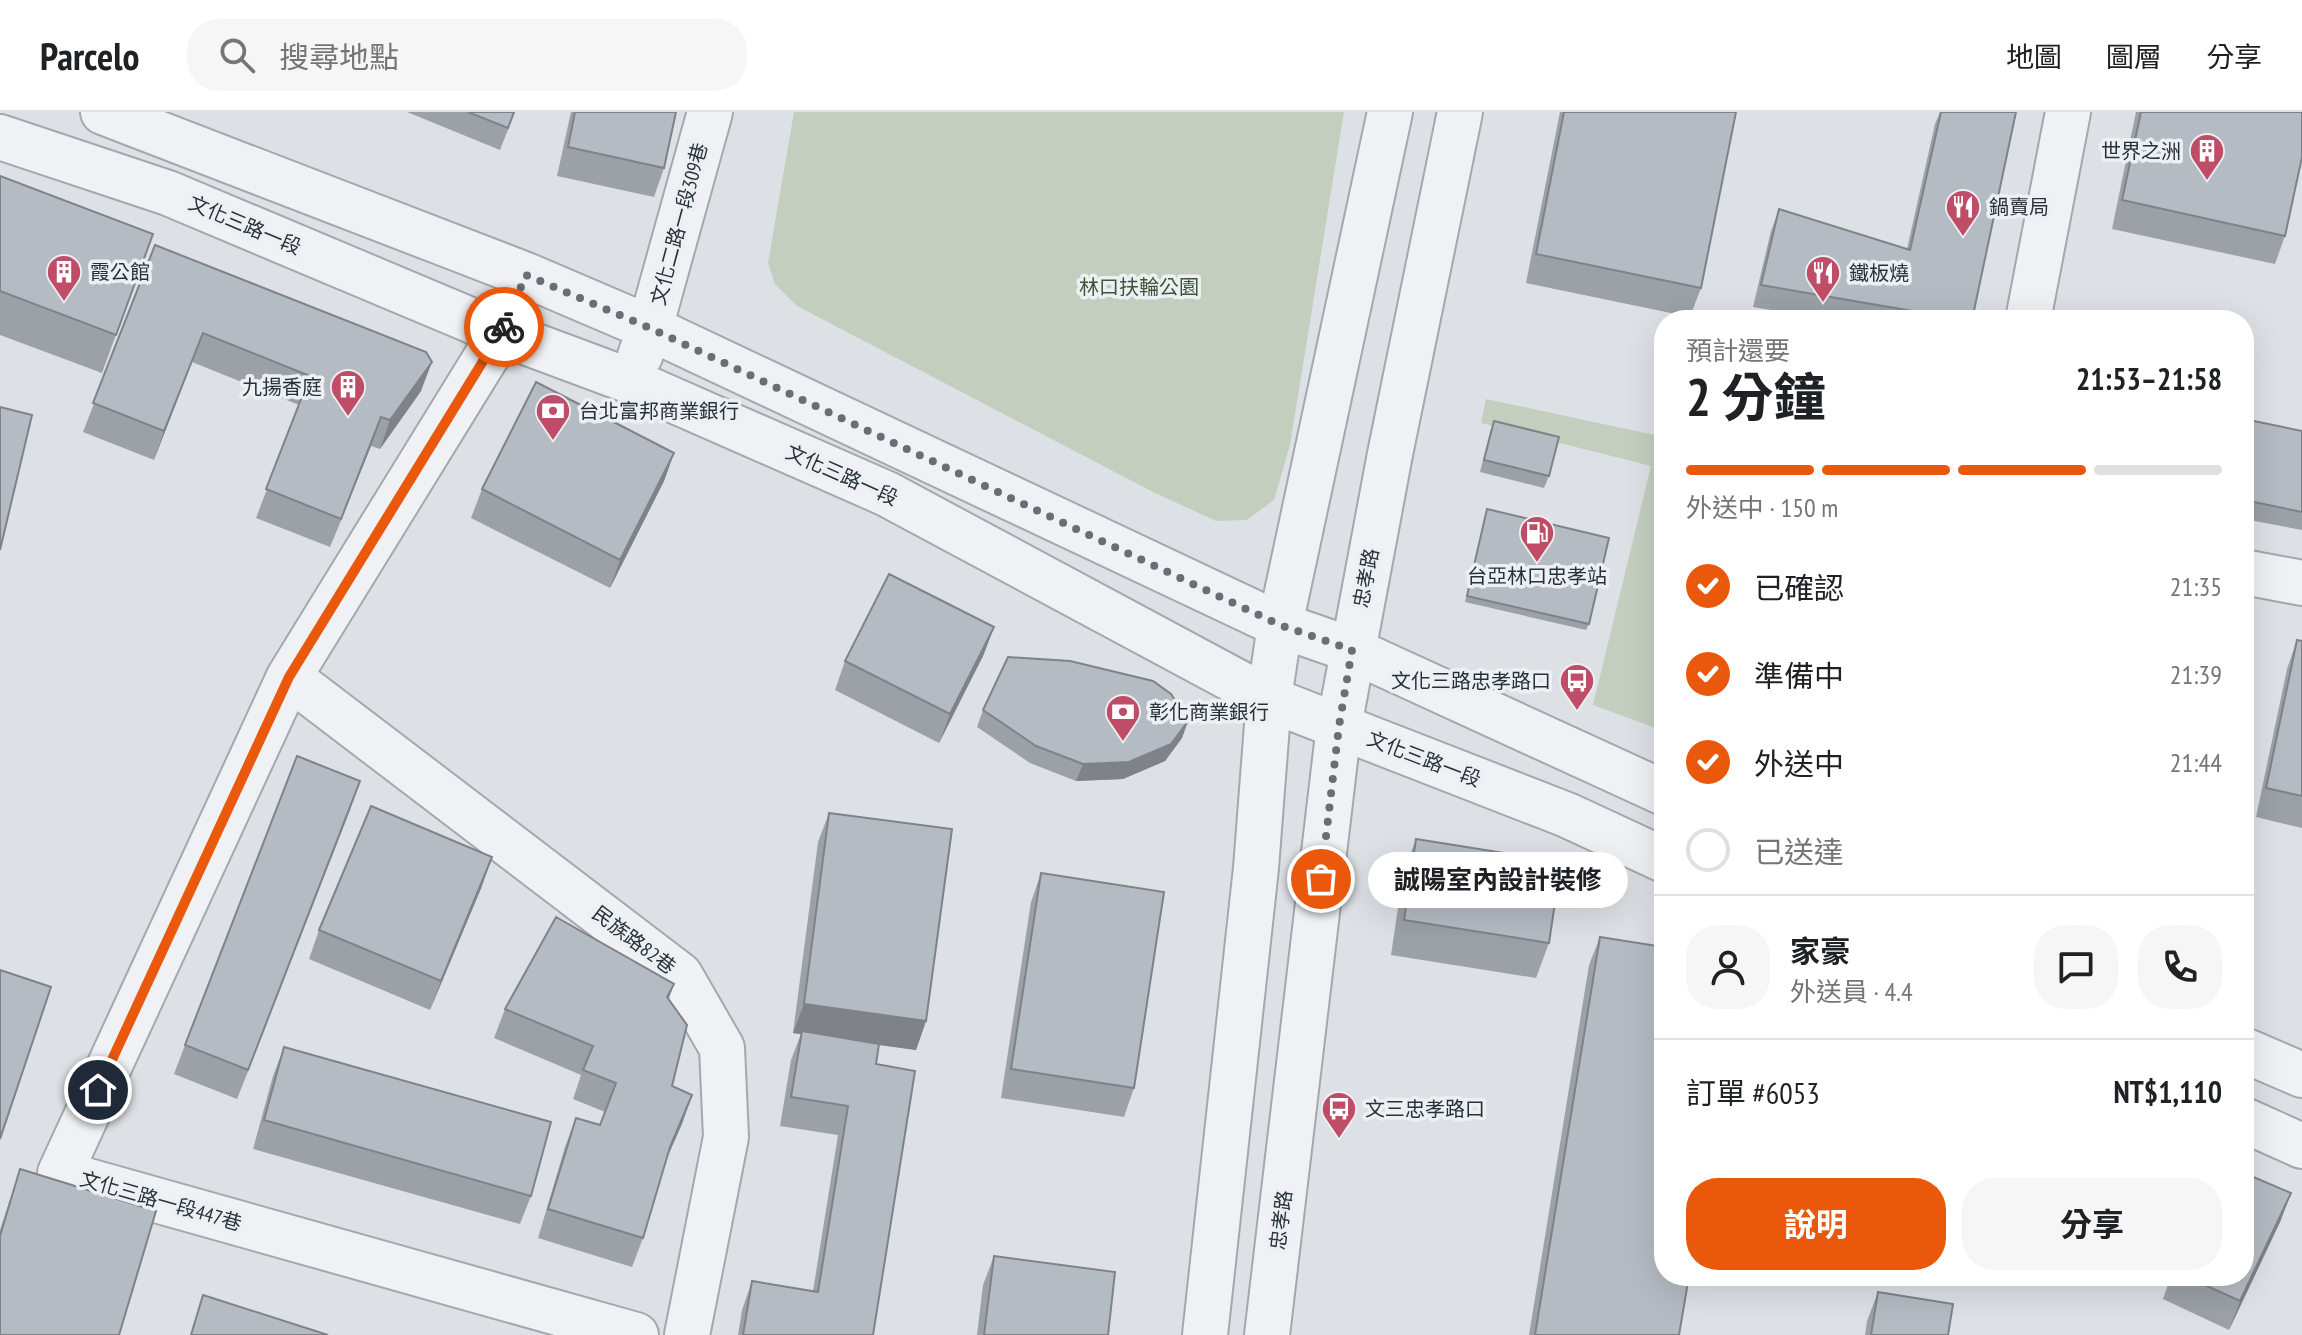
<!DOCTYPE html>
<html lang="zh-TW">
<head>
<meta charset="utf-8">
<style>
  :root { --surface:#fff; --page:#f6f6f6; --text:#202124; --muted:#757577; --line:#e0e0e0; --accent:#ea580c }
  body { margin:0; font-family:"PT Sans Narrow","Noto Sans TC",sans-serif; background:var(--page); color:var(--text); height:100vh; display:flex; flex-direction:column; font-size:30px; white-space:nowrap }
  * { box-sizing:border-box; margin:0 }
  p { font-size:26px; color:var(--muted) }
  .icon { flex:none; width:44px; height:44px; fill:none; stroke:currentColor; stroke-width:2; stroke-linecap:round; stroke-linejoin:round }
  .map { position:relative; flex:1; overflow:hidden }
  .sheet { position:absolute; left:1654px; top:198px; width:600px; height:976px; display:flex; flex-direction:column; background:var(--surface); border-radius:32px; box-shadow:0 8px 32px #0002 }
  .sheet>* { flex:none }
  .pin { position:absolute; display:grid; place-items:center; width:68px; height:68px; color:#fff; margin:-34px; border:4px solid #fff; border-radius:50%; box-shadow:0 2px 8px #0007 }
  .courier { position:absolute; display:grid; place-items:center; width:80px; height:80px; margin:-40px; border:6px solid #ea580c; border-radius:50%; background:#fff; color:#222; box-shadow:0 2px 10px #0007 }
  .bubble { position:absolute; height:56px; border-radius:28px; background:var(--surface); box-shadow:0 8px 32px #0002; font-size:26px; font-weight:700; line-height:56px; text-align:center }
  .headline em { font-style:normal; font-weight:700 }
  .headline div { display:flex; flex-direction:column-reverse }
  .headline { display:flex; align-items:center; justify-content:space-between; height:136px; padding:0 32px }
  h1 { font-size:52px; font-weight:700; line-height:60px }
  .bar { display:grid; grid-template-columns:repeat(4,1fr); gap:12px 8px; align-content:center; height:96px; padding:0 32px }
  .bar i { height:10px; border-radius:6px; background:var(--line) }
  .bar .on { background:var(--accent) }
  .bar p { grid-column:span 4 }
  .line { display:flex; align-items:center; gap:20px; padding:0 32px; border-top:2px solid var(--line) }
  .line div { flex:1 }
  .round { display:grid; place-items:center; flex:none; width:84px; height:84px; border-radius:32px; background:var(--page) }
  ol { padding:0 32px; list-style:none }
  li { display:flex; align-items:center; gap:24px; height:88px }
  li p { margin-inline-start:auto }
  li .icon { padding:8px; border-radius:50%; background:var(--accent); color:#fff; stroke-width:4 }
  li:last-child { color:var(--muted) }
  li i { width:44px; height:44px; border:4px solid var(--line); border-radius:50% }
  .primary-button { display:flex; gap:16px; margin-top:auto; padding:16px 32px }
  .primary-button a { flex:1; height:92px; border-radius:32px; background:var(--accent); color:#fff; font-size:32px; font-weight:700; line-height:92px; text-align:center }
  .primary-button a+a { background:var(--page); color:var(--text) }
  header { display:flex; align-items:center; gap:48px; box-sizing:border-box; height:112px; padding:0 40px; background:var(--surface); border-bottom:2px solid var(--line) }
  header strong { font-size:38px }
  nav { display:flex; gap:44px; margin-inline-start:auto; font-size:28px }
  .search { width:560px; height:72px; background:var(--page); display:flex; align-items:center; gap:20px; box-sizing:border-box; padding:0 28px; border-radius:32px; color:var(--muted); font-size:30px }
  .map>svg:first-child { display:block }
</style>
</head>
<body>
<header>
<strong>Parcelo</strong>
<div class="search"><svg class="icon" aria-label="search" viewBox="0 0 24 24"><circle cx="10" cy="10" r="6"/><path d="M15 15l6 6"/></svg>搜尋地點</div>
<nav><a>地圖</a><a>圖層</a><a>分享</a></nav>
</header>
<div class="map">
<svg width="2302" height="1223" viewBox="0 0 2302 1223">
  <rect width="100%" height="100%" fill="#dde1e5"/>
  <path fill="#c4cebf" d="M794 0H1344L1290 333 1274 388 1247 408 1216 409 1155 381 797 194 775 172 768 151Z
    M1486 287 1664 325V619L1593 593 1651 354 1481 311Z"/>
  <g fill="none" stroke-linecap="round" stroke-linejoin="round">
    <defs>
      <path id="minor" d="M103 0 526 163 650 216 1280 513 1352 538 1664 681
        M0 25 168 81 501 221 630 269 887 382 1269 587 1567 703 1664 748
        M512 195 501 221 289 565 60 1061 636 1223
        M2028 208 2068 0
        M640 244 650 216 710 0
        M2244 460 2302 471
        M289 565 680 863 722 936 726 1025 687 1223
        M2244 938 2302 963
        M2244 1008 2302 1034
        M1205 1223 1256 756 1269 587 1280 513 1390 0
        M1267 1223 1339 614 1390 342 1460 0"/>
    </defs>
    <use href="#minor" stroke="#a3a8ae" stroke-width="48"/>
    <use href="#minor" stroke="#eff1f4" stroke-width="44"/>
  </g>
  <path fill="#9ca1a7" d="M407 0H515L500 38Z
    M571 0H676L664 56 654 85 557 64Z
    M1560 0H1736L1701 176 1690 205 1526 171Z
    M1940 0H2016L1972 208H1829L1753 195 1771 119 1779 97 1907 137 1935 12Z
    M2136 0H2302L2285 124 2275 152 2112 117Z
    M0 64 153 122 102 261 0 223Z
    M155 133 421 279 380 337 371 334 330 435 256 406 299 293 192 250 154 348 83 320Z
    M2244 307 2302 319V418L2244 407Z
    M1494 309 1549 364 1544 376 1480 360 1490 320Z
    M674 341 664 369 610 476 471 406 482 377Z
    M1487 397 1589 512 1586 518 1465 490Z
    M994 515 983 544 939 631 835 578 845 549Z
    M2297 528 2302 529V716L2256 705 2287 557Z
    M983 598 1188 609 1182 626 1165 649 1123 667 1076 669 1030 651 977 615Z
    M360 669 237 987 174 962 185 933Z
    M829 701 926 909 916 938 879 933 876 952 873 1223H738L742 1198 752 1169 813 1179 838 1023 780 1014 791 948 801 922 793 921 818 730Z
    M1416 727 1549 831 1536 866 1391 843 1403 762Z
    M1041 761 1134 976 1124 1005 1001 986 1031 790Z
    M482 774 430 898 309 847 319 818Z
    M1600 825 1679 1223H1529L1589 853Z
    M674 872 669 887 672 974 692 983 666 1049 643 1126 632 1155 538 1126 565 1035 576 1006 600 1013 605 1000 573 987 581 963 494 926 505 897Z
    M284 935 531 1084 520 1112 253 1037 273 964Z
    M20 1057 0 1223V1118Z
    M2291 1081 2280 1110 2229 1218 2163 1187 2171 1164H2244Z
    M994 1144 1108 1223H977L983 1173Z
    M1878 1180 1948 1223H1865L1867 1209Z"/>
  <path fill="#7f8388" d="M203 221 192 250 154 348 164 319Z
    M432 250 421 279 380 337 390 308Z
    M381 305 371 334 330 435 341 407Z
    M674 341 664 369 610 476 620 448Z
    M994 515 983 544 939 631 950 602Z
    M1188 609 1182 626 1165 649 1123 667 1076 669 1083 652Z
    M360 669 350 698 237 987 248 958Z
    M492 745 482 774 430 898 441 869Z
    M804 892 926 909 916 938 793 921Z
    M692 983 682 1012 659 1064 670 1035Z
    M2291 1081 2280 1110 2229 1218 2240 1189Z"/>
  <path fill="#b5bbc2" stroke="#7f8388" stroke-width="2" d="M468 0H514L508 16Z
    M575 0H676L664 56 568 35Z
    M1564 0H1736L1701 176 1536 142Z
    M1941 0H2016L1972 208H1965L1761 173 1779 97 1910 138Z
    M2141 0H2302V45L2285 124 2122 88Z
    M0 64 153 122 116 223 0 179Z
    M155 133 426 240 432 250 390 308 381 305 341 407 266 377 310 264 203 221 164 319 93 291Z
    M536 270 674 341 620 448 482 377Z
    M0 295 32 303 0 438Z
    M2244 307 2302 319V400L2244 388Z
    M1494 309 1559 325 1549 364 1484 348Z
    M1487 397 1609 426 1589 512 1467 484Z
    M889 462 994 515 950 602 845 549Z
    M2244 508 2248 509 2244 530Z
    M2297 528 2302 529V684L2266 676Z
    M1008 545 1070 549 1153 569 1171 582 1188 609 1171 632 1129 650 1083 652 1036 634 983 598Z
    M297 644 360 669 248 958 185 933Z
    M371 694 492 745 441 869 319 818Z
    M829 701 952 717 926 909 804 892Z
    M1416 727 1561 750 1549 831 1404 808Z
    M1041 761 1164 780 1134 976 1011 957Z
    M556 805 674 872 667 885 687 913 672 974 692 983 670 1035 643 1126 548 1097 576 1006 600 1013 616 971 583 958 593 934 505 897Z
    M1600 825 1664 835V1164H1689L1679 1223H1535Z
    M0 858 51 875 0 1027Z
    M802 919 879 932 876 952 915 959 873 1223H743L752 1169 818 1180 848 994 791 985Z
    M284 935 551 1010 531 1084 264 1008Z
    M20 1057 156 1099 119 1223H0V1124Z
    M2244 1061 2291 1081 2240 1189 2185 1164H2244Z
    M994 1144 1115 1160 1108 1223H984Z
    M1878 1180 1953 1192 1948 1223H1871Z
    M203 1183 328 1223H191Z"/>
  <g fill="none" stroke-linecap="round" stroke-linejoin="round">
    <path stroke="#676e76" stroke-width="8" stroke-dasharray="0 14.4" d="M504 215 526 163 650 216 1280 513 1352 538 1339 614 1321 767"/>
    <path stroke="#ea580c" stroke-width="10" d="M98 978 289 565 504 215"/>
  </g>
  <defs>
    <symbol id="building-pin" viewBox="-11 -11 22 30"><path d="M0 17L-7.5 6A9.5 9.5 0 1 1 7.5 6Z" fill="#bf4d67" stroke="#ecf0f3"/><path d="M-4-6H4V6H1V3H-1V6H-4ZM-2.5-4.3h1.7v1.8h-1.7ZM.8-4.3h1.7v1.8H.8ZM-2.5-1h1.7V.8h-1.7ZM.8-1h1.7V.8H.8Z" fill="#fff"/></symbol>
    <symbol id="restaurant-pin" viewBox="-11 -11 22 30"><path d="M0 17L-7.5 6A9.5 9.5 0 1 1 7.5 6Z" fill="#bf4d67" stroke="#ecf0f3"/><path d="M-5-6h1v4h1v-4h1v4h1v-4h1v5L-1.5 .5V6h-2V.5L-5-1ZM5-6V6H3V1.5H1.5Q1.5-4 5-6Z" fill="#fff"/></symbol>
    <symbol id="bank-pin" viewBox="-11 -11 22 30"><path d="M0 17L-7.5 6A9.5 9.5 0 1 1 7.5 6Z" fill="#bf4d67" stroke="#ecf0f3"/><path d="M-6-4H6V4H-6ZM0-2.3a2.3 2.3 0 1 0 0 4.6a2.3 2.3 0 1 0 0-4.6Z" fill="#fff"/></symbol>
    <symbol id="fuel-pin" viewBox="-11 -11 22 30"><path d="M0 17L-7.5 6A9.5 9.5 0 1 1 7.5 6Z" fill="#bf4d67" stroke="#ecf0f3"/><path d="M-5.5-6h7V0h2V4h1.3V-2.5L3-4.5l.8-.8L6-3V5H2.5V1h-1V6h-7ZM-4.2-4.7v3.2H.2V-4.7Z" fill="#fff"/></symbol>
    <symbol id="bus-pin" viewBox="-11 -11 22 30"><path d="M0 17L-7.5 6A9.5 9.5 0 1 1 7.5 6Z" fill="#bf4d67" stroke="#ecf0f3"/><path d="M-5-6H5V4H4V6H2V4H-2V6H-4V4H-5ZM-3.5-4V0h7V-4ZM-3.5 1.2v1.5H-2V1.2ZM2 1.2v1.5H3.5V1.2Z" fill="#fff"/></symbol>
  </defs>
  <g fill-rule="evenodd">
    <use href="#building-pin" x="2187" y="19" width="40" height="54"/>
    <use href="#restaurant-pin" x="1943" y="75" width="40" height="54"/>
    <use href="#building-pin" x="44" y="140" width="40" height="54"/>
    <use href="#restaurant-pin" x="1803" y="141" width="40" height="54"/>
    <use href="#building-pin" x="328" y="255" width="40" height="54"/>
    <use href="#bank-pin" x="533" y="279" width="40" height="54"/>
    <use href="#fuel-pin" x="1517" y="401" width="40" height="54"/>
    <use href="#bus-pin" x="1557" y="549" width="40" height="54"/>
    <use href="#bank-pin" x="1103" y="580" width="40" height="54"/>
    <use href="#bus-pin" x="1319" y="977" width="40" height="54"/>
  </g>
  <g text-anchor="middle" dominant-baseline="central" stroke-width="7" stroke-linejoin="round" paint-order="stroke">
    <g font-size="20" fill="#28303a" stroke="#ecf0f3" text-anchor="start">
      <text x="2181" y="39" text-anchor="end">世界之洲</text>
      <text x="1989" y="95">鍋賣局</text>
      <text x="90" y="160">霞公館</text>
      <text x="1849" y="161">鐵板燒</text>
      <text x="322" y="275" text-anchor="end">九揚香庭</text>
      <text x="579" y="299">台北富邦商業銀行</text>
      <text x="1537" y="464" text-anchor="middle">台亞林口忠孝站</text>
      <text x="1551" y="569" text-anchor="end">文化三路忠孝路口</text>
      <text x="1149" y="600">彰化商業銀行</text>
      <text x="1365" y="997">文三忠孝路口</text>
    </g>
    <g font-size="20" fill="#28303a" stroke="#ecf0f3">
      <text transform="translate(679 112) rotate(-75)">文化二路一段309巷</text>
      <text transform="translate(245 113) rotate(23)">文化三路一段</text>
      <text transform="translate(842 363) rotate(24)">文化三路一段</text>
      <text transform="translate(1366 466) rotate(-79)">忠孝路</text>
      <text transform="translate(1424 647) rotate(21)">文化三路一段</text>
      <text transform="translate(634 828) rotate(37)">民族路82巷</text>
      <text transform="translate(161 1089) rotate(16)">文化三路一段447巷</text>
      <text transform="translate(1281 1108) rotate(-83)">忠孝路</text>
    </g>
    <g font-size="20" fill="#3f5537" stroke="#ecf0f3">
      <text x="1139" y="175">林口扶輪公園</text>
    </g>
  </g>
</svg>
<div class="pin" style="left:1321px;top:767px;background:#ea580c"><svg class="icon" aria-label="bag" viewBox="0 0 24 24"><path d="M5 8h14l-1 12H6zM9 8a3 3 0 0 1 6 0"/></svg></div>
<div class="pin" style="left:98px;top:978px;background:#1f2937"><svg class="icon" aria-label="home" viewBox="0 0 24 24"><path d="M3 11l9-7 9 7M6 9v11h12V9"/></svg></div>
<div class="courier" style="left:504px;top:215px"><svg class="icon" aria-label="bike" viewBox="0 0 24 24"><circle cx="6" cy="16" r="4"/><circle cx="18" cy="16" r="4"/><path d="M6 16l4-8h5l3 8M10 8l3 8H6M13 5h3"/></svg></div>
<div class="bubble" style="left:1368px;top:740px;width:260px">誠陽室內設計裝修</div>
<section class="sheet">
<div class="headline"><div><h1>2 分鐘</h1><p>預計還要</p></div><em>21:53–21:58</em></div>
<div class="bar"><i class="on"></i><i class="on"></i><i class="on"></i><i></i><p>外送中 · 150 m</p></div>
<ol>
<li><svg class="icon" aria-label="check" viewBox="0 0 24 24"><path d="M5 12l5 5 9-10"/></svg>已確認<p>21:35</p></li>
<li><svg class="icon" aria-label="check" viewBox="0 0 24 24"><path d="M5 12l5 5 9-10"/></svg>準備中<p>21:39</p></li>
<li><svg class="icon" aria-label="check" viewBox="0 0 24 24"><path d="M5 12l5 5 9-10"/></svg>外送中<p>21:44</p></li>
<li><i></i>已送達</li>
</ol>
<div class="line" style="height:144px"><a class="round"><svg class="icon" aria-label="person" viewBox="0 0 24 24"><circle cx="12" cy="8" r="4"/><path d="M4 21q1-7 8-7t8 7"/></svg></a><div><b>家豪</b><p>外送員 · 4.4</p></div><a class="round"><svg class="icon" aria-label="chat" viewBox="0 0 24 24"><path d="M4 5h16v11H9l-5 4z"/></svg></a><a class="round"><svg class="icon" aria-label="phone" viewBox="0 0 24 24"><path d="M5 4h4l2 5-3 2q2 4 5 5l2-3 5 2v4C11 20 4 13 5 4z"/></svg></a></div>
<div class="line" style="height:104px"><div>訂單 #6053</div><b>NT$1,110</b></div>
<div class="primary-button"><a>說明</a><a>分享</a></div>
</section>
</div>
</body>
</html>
